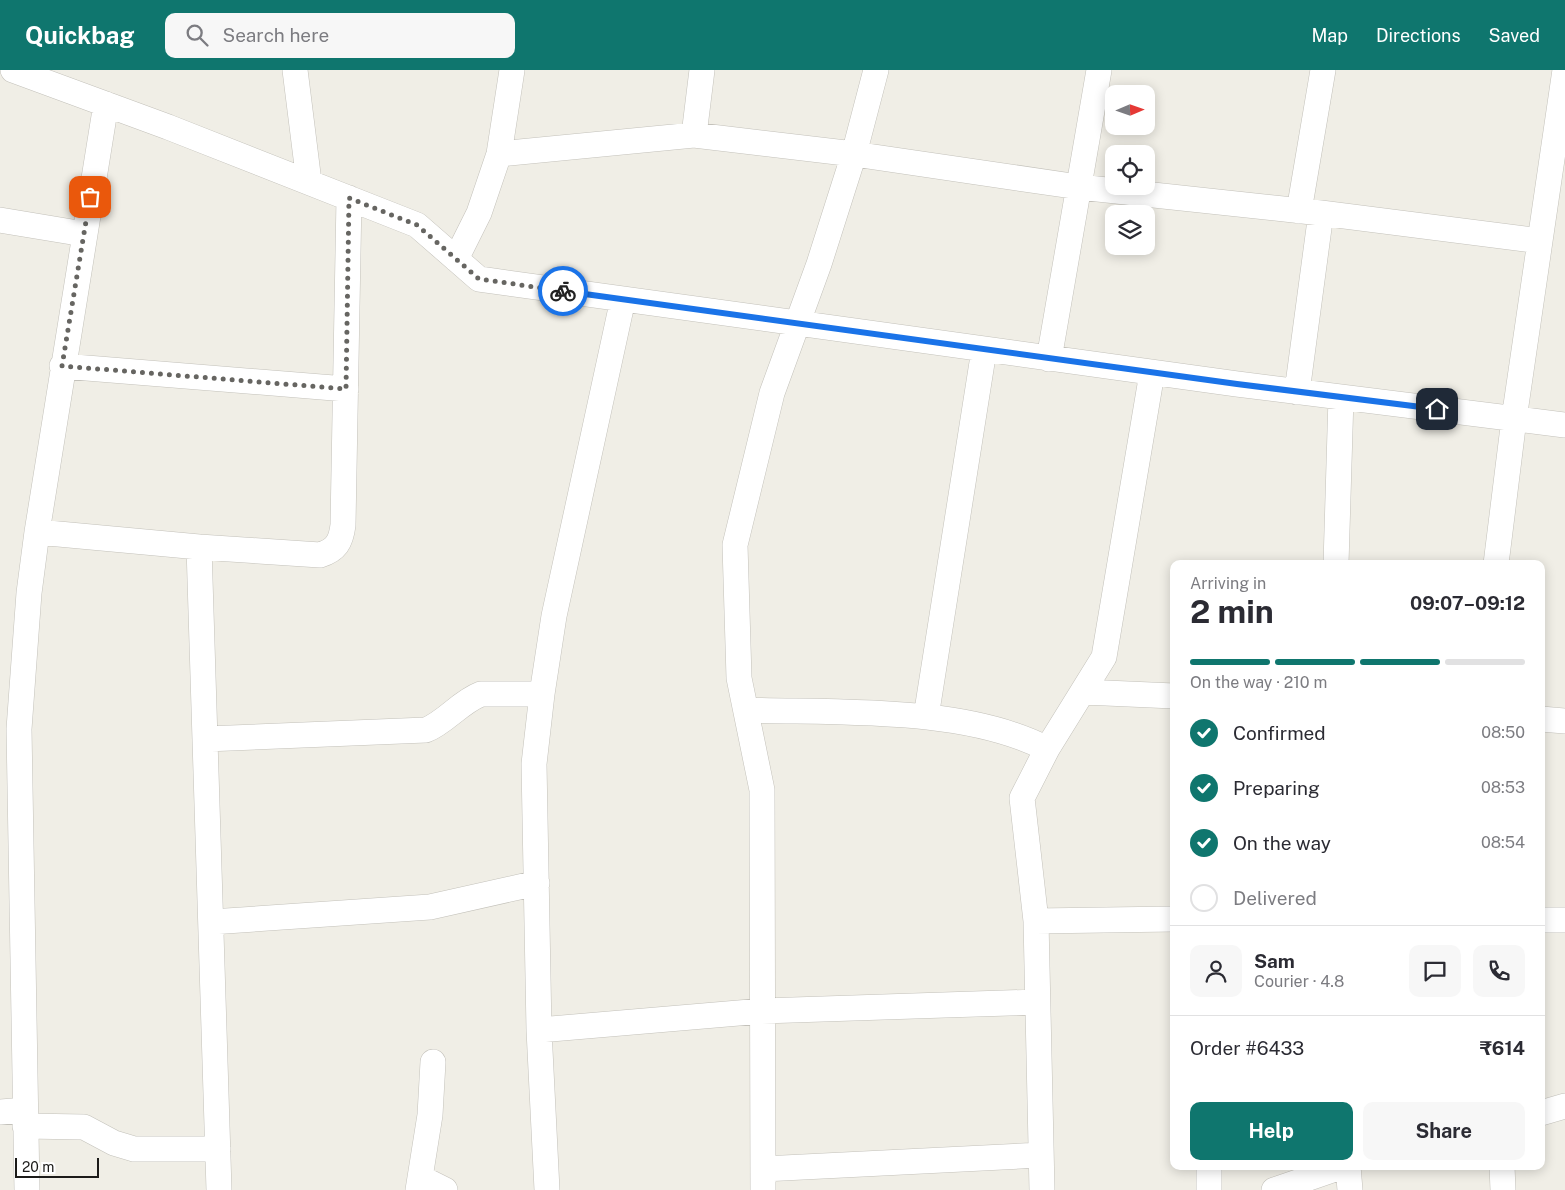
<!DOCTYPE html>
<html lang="en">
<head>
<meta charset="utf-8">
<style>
  :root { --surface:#fff; --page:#f7f7f7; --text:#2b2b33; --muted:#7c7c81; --line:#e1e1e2; --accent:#0f766e }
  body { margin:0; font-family:"Public Sans",sans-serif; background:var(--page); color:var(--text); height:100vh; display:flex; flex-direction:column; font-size:19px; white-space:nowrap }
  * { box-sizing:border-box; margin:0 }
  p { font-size:16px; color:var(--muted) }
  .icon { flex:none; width:28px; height:28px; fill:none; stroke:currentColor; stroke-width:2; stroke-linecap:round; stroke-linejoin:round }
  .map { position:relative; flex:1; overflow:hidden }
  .panel { position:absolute; left:1170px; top:490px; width:375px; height:610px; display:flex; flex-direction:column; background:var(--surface); border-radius:10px; box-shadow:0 2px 12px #0003 }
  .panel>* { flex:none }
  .needle { width:32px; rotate:88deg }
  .tools { position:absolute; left:1105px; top:15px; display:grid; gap:10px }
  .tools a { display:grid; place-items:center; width:50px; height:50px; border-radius:10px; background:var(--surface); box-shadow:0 2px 12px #0003; font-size:25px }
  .scale { position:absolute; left:15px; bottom:12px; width:84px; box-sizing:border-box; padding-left:5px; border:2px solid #1c1b19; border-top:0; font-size:14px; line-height:18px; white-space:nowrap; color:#1c1b19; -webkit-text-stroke:4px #fff; paint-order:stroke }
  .pin { position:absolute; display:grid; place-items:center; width:42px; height:42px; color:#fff; margin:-21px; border-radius:10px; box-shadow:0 2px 8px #0006 }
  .courier { position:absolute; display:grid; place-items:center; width:50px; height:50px; margin:-25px; border:4px solid #1a73e8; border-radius:50%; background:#fff; color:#222; box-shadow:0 1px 6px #0007 }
  .summary em { font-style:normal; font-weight:700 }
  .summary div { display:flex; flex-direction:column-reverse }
  .summary { display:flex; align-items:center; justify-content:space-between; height:85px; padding:0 20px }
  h1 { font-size:32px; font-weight:700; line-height:38px }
  .bar { display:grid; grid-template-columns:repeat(4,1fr); gap:8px 5px; align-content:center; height:60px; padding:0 20px }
  .bar i { height:6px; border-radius:4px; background:var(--line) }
  .bar .current { background:var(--accent) }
  .bar p { grid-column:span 4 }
  .line { display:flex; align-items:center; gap:12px; padding:0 20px; border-top:1px solid var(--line) }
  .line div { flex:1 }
  .round { display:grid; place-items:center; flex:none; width:52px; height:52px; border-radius:10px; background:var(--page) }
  ol { padding:0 20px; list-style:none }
  li { display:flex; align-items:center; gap:15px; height:55px }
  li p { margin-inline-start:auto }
  li .icon { padding:5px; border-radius:50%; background:var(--accent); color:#fff; stroke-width:4 }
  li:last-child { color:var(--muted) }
  li i { width:28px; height:28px; border:2px solid var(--line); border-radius:50% }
  .cta { display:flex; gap:10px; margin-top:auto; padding:10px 20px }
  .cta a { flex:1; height:58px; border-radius:10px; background:var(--accent); color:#fff; font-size:20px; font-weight:700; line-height:58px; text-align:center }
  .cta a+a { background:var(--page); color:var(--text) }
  header { display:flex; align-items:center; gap:30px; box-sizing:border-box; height:70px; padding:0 25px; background:var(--accent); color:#fff }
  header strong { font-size:24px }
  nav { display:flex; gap:28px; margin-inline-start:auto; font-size:18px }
  .search { width:350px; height:45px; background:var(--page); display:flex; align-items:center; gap:12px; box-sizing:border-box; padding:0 18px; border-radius:10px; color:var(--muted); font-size:19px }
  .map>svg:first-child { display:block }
</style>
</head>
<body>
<header>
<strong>Quickbag</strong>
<div class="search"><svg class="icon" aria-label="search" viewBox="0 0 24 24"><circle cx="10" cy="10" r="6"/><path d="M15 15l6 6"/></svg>Search here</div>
<nav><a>Map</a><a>Directions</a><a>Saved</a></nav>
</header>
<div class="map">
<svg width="1565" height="1120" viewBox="0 0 1565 1120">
  <rect width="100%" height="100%" fill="#f0eee6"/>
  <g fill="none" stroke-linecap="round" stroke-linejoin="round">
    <defs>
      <path id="minor" d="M13 0 168 57 417 155 479 209 1237 314 1565 355
        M295 0 309 112
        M694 65 702 0
        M499 84 694 65 854 84 1079 117 1321 143 1540 171
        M1299 141 1323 0
        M0 150 84 164
        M456 189 479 143 499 84 512 0
        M1049 289 1099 0
        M62 296 346 319
        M1297 322 1321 143
        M37 462 199 477
        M1336 494 1341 327
        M1496 494 1514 349 1565 0
        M1083 622 1174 626
        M746 640C838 643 965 636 1047 679
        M926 647 984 280
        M1541 649 1565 651
        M205 669 426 660C446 652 460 632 481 624H542
        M1541 850H1565
        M1036 851 1174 849
        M211 852 430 837 537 813
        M539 960 762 941 1037 932
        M0 1042 25 1040
        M1541 1043 1565 1036
        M25 1056 84 1057 114 1073 134 1079H218
        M1209 1096V1120
        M1348 1096 1350 1120
        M1502 1096 1503 1120
        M763 1099 1041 1085
        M421 1108 445 1120
        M27 1120 19 659 29 523 37 462 106 34
        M219 1120 199 477 320 485C336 480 341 472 343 455L349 128
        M418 1120 430 1045 433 992
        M547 1120 539 960 534 694 542 624 554 546 623 229
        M763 1120 762 720 739 608 735 475 772 323 819 194 854 84 876 0
        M1042 1120 1036 851 1022 728 1047 679 1104 587 1152 303
        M1274 1120 1344 1096"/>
    </defs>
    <use href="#minor" stroke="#c3c1ba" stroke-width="26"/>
    <use href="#minor" stroke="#fff" stroke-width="25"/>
  </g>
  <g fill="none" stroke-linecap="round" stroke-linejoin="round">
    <path stroke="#666561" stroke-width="5" stroke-dasharray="0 9" d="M90 127 62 296 346 319 349 128 417 155 479 209 563 221"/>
    <path stroke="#1a73e8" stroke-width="6" d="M563 221 1237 314 1437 339"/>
  </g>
</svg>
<div class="tools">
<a><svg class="needle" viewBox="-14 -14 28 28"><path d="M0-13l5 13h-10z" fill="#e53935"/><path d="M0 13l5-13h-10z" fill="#7c7c81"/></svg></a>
<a><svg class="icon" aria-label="locate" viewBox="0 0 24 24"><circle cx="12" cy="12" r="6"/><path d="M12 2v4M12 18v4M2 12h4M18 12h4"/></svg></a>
<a><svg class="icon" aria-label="layers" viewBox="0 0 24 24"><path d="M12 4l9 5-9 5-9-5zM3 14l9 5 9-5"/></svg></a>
</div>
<div class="scale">20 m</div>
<div class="pin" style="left:90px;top:127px;background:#ea580c"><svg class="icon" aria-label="bag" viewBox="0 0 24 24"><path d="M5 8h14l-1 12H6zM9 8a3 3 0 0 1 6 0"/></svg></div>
<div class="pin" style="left:1437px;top:339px;background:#1f2937"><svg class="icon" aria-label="home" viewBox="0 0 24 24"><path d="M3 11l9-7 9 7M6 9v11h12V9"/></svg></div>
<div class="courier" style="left:563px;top:221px"><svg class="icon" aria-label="bike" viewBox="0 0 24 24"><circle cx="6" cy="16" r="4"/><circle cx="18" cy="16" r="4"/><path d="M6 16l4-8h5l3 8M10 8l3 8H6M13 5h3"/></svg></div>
<section class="panel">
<div class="summary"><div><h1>2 min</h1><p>Arriving in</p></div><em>09:07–09:12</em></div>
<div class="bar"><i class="current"></i><i class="current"></i><i class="current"></i><i></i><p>On the way · 210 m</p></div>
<ol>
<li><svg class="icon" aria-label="check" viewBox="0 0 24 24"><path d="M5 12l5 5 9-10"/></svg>Confirmed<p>08:50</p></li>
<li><svg class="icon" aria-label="check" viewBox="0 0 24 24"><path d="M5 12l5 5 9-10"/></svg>Preparing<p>08:53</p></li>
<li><svg class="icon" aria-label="check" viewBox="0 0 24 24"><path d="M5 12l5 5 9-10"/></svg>On the way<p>08:54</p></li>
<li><i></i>Delivered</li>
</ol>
<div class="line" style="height:90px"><a class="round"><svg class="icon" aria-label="person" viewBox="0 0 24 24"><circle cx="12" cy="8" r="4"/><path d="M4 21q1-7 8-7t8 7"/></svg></a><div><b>Sam</b><p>Courier · 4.8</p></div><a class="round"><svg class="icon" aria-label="chat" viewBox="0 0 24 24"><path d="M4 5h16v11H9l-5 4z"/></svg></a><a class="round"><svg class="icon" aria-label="phone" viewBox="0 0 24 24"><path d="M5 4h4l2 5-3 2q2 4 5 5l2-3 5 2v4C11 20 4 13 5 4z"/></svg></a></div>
<div class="line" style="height:65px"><div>Order #6433</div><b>₹614</b></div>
<div class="cta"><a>Help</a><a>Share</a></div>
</section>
</div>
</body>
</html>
